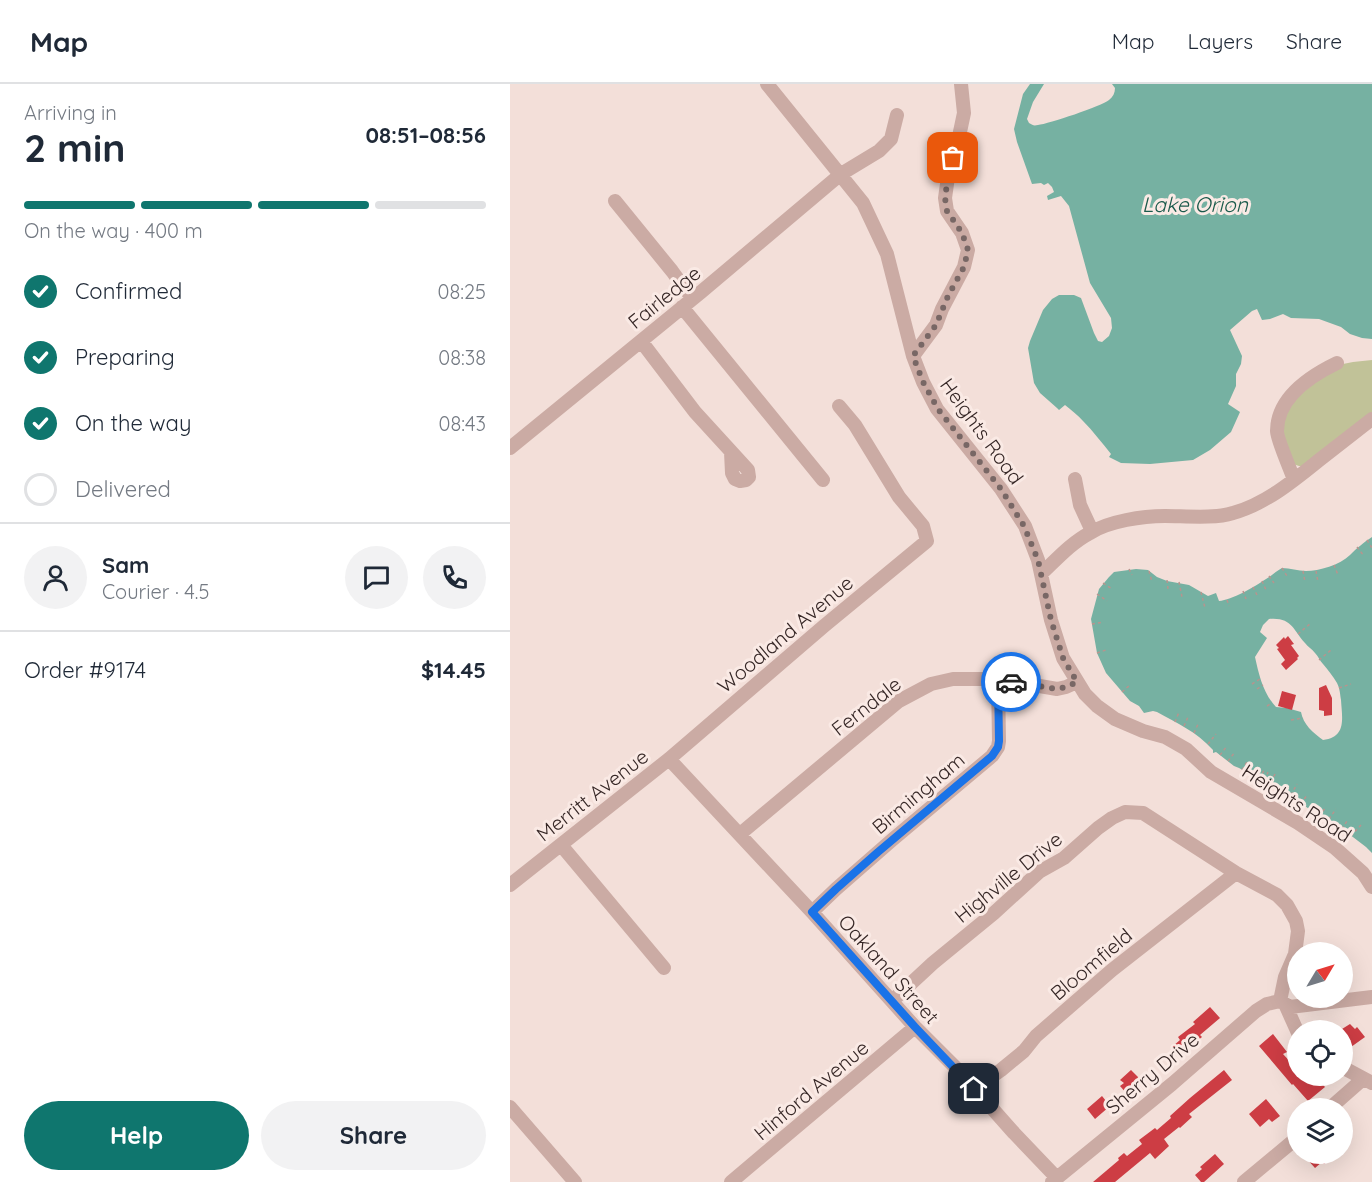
<!DOCTYPE html>
<html lang="en">
<head>
<meta charset="utf-8">
<style>
  :root { --surface:#fff; --page:#f2f2f3; --text:#1f2937; --muted:#747a83; --line:#e0e1e3; --accent:#0f766e }
  body { margin:0; font-family:Quicksand,sans-serif; background:var(--page); color:var(--text); height:100vh; display:flex; flex-direction:column; font-size:22px; white-space:nowrap }
  * { box-sizing:border-box; margin:0 }
  p { font-size:20px; color:var(--muted) }
  .icon { flex:none; width:33px; height:33px; fill:none; stroke:currentColor; stroke-width:2; stroke-linecap:round; stroke-linejoin:round }
  .map { position:relative; flex:1; overflow:hidden }
  .details { display:flex; flex-direction:column; background:var(--surface); width:510px }
  .details>* { flex:none }
  .needle { width:39px; rotate:52deg }
  .tools { position:absolute; left:777px; top:858px; display:grid; gap:12px }
  .tools a { display:grid; place-items:center; width:66px; height:66px; border-radius:50%; background:var(--surface); box-shadow:0 6px 24px #0002; font-size:30px }
  .pin { position:absolute; display:grid; place-items:center; width:51px; height:51px; color:#fff; margin:-26px; border-radius:12px; box-shadow:0 3px 9px #0006 }
  .courier { position:absolute; display:grid; place-items:center; width:60px; height:60px; margin:-30px; border:4px solid #1a73e8; border-radius:50%; background:#fff; color:#222; box-shadow:0 2px 8px #0007 }
  .headline em { font-style:normal; font-weight:700 }
  .headline div { display:flex; flex-direction:column-reverse }
  .headline { display:flex; align-items:center; justify-content:space-between; height:102px; padding:0 24px }
  h1 { font-size:39px; font-weight:700; line-height:45px }
  .bar { display:grid; grid-template-columns:repeat(4,1fr); gap:9px 6px; align-content:center; height:72px; padding:0 24px }
  .bar i { height:8px; border-radius:4px; background:var(--line) }
  .bar .on { background:var(--accent) }
  .bar p { grid-column:span 4 }
  .line { display:flex; align-items:center; gap:15px; padding:0 24px; border-top:2px solid var(--line) }
  .line div { flex:1 }
  .round { display:grid; place-items:center; flex:none; width:63px; height:63px; border-radius:32px; background:var(--page) }
  ol { padding:0 24px; list-style:none }
  li { display:flex; align-items:center; gap:18px; height:66px }
  li p { margin-inline-start:auto }
  li .icon { padding:6px; border-radius:50%; background:var(--accent); color:#fff; stroke-width:4 }
  li:last-child { color:var(--muted) }
  li i { width:33px; height:33px; border:3px solid var(--line); border-radius:50% }
  .action { display:flex; gap:12px; margin-top:auto; padding:12px 24px }
  .action a { flex:1; height:69px; border-radius:36px; background:var(--accent); color:#fff; font-size:24px; font-weight:700; line-height:69px; text-align:center }
  .action a+a { background:var(--page); color:var(--text) }
  header { display:flex; align-items:center; gap:36px; box-sizing:border-box; height:84px; padding:0 30px; background:var(--surface); border-bottom:2px solid var(--line) }
  header strong { font-size:28px }
  nav { display:flex; gap:33px; margin-inline-start:auto; font-size:21px }
  main { display:flex; flex:1; min-height:0 }
  .map>svg:first-child { display:block }
</style>
</head>
<body>
<header>
<strong>Map</strong>
<nav><a>Map</a><a>Layers</a><a>Share</a></nav>
</header>
<main>
<section class="details">
<div class="headline"><div><h1>2 min</h1><p>Arriving in</p></div><em>08:51–08:56</em></div>
<div class="bar"><i class="on"></i><i class="on"></i><i class="on"></i><i></i><p>On the way · 400 m</p></div>
<ol>
<li><svg class="icon" aria-label="check" viewBox="0 0 24 24"><path d="M5 12l5 5 9-10"/></svg>Confirmed<p>08:25</p></li>
<li><svg class="icon" aria-label="check" viewBox="0 0 24 24"><path d="M5 12l5 5 9-10"/></svg>Preparing<p>08:38</p></li>
<li><svg class="icon" aria-label="check" viewBox="0 0 24 24"><path d="M5 12l5 5 9-10"/></svg>On the way<p>08:43</p></li>
<li><i></i>Delivered</li>
</ol>
<div class="line" style="height:108px"><a class="round"><svg class="icon" aria-label="person" viewBox="0 0 24 24"><circle cx="12" cy="8" r="4"/><path d="M4 21q1-7 8-7t8 7"/></svg></a><div><b>Sam</b><p>Courier · 4.5</p></div><a class="round"><svg class="icon" aria-label="chat" viewBox="0 0 24 24"><path d="M4 5h16v11H9l-5 4z"/></svg></a><a class="round"><svg class="icon" aria-label="phone" viewBox="0 0 24 24"><path d="M5 4h4l2 5-3 2q2 4 5 5l2-3 5 2v4C11 20 4 13 5 4z"/></svg></a></div>
<div class="line" style="height:78px"><div>Order #9174</div><b>$14.45</b></div>
<div class="action"><a>Help</a><a>Share</a></div>
</section>
<div class="map">
<svg width="862" height="1098" viewBox="0 0 862 1098">
  <rect width="100%" height="100%" fill="#f3dfd9"/>
  <path fill="#c1c298" d="M862 276V329L794 382H789L783 380 771 350 776 321 828 281 843 278Z"/>
  <path fill="#76b1a2" fill-rule="evenodd" d="M520 0H534L523 18 517 35 519 39C523 41 523 42 528 41 538 40 592 22 599 16 603 13 605 9 605 4L602 0H862V255L852 254 840 250 831 243 809 235 781 234 773 230 760 235 752 236 747 225 742 227 720 246 732 272 731 280 726 290V302L718 320 730 328 721 348 700 366 683 376 640 380 611 379 599 373 601 370C592 359 583 347 573 337 568 331 561 326 555 321L549 326 547 324 530 309 524 299 518 264 520 257 533 226 542 215 549 211H564L571 214 584 249 588 257 592 258 599 252 602 244 601 234 580 199 559 122 551 112 538 116 537 112 544 108 542 103 538 99 534 101 531 99 522 100 507 58 504 45 513 10Z
    M862 453V769L856 763 818 734H813L811 736 810 733 762 698 748 694 729 684 724 682 706 668 703 669V666C686 647 668 640 647 628L643 627 634 629 629 622 620 617 596 589 587 569 581 535 589 505 599 493 604 488 626 485 638 486 647 493 657 497 679 501 698 512 706 509 709 517C722 516 744 503 756 495 762 492 766 487 772 484 780 484 788 487 796 487 809 487 830 481 840 471 847 464 853 459 862 453ZM759 535C782 533 783 546 795 559 798 563 802 565 805 569 808 572 810 577 813 580 818 586 823 592 827 599 830 605 830 610 831 616 832 634 837 653 813 656 803 649 793 640 791 628L777 624 766 623C753 609 749 591 745 573L757 554 750 548 753 541Z"/>
  <path fill="#cd3d44" d="M778 552 784 560 781 561 789 572 787 574 788 575 776 586 771 580 775 576 767 565 769 564 766 561 774 553 775 555Z
    M816 601 822 614V631L814 632V627L809 626V604Z
    M772 607 786 611 782 626 768 622Z
    M700 923 710 934 690 951 692 953 670 971 663 962 670 956 668 953 685 940 683 938Z
    M840 940 845 945 847 943 855 953 841 963 832 951V945Z
    M763 950 777 968 773 970 784 982 788 978V992H805L815 1003 798 1017 783 1000 782 1001 749 962Z
    M621 986 631 996 617 1010 610 1002 614 999 610 996Z
    M714 986 722 996 679 1030 682 1033 670 1044 669 1043 654 1055 659 1062 645 1075 640 1069 605 1098H583L609 1076 608 1074 614 1069 617 1072 632 1060 629 1056 645 1044 647 1046 661 1034 660 1032 680 1014Z
    M592 1012 600 1022 585 1035 577 1025Z
    M756 1015 770 1032 762 1038 759 1035 750 1043 739 1030Z
    M705 1070 714 1080 694 1098H691L685 1091 692 1085 690 1083Z
    M802 1070H827L814 1080 812 1078 805 1084 796 1074Z"/>
  <g fill="none" stroke-linecap="round" stroke-linejoin="round">
    <path stroke="#b7948e" stroke-width="1.5" stroke-dasharray="3 3" stroke-linecap="butt" d="M857 456 862 464
      M847 463 854 472
      M824 481 828 491
      M772 484 777 492
      M619 485 622 491
      M639 487 642 498
      M793 487 795 498
      M806 487 808 498
      M759 492 764 499
      M657 496 658 505
      M752 497 756 506
      M669 498 672 513
      M593 499 602 505
      M743 503 747 511
      M733 507 736 515
      M691 508 695 524
      M587 510 597 517
      M717 516 719 522
      M582 540 593 538
      M788 550 801 539
      M587 569 596 566
      M809 576 821 566
      M742 600 750 595
      M829 604 841 600
      M747 605 753 601
      M612 608 620 601
      M757 622 762 619
      M781 636 793 634
      M665 638 669 628
      M674 642 678 633
      M684 649 689 638
      M698 660 706 650
      M710 671 717 662
      M718 677 725 668
      M732 686 737 678
      M746 693 750 684
      M750 695 754 686
      M755 696 758 688
      M761 698 765 690
      M781 711 787 700
      M791 720 797 711
      M809 732 816 723
      M819 735 826 725
      M832 745 837 737
      M841 752 851 741"/>
    <path stroke="#cbaba4" stroke-width="14" d="M257 0 353 119 377 170 403 272 413 298 427 325 491 405 515 442 528 476 541 536 553 574 575 610 587 622 605 635 633 647 655 653 676 665 701 688 788 739 825 764 853 789 862 803
      M105 117 162 187 175 205 183 214
      M172 223 313 396
      M131 257 185 328 238 386 239 393 236 396 230 397 225 395 222 389 221 368
      M403 272 426 241 432 225 454 183 458 166 452 149 437 127 435 114 439 86 447 62 454 29 451 0
      M0 364 191 208 331 90 369 67 381 55 387 31
      M565 395 570 421 582 447
      M784 396C781 386 767 356 767 347 767 313 800 292 827 279
      M531 490C547 475 561 459 580 449 599 437 633 432 655 432 675 432 704 435 723 429 755 420 782 398 808 377 826 363 844 349 862 335
      M159 675 302 828 405 943 449 987 504 1049 547 1094
      M230 750 389 617 421 600 443 595H473L524 601 547 605 556 603 567 598
      M51 761 154 884
      M0 801 159 675 314 542 417 457 413 442 389 413 345 341 329 322
      M302 828 326 805 382 756 482 672 488 663 489 657 488 596
      M382 917 423 879 484 829 529 788 554 774 588 744 602 734 615 728 633 729 726 789 767 811 777 821 786 837 788 847 785 870 775 893 770 917 775 920 788 949
      M775 920 780 923 862 913
      M832 983 862 999
      M464 1005 491 986 514 967 526 952 602 886 726 789
      M0 1023 65 1098
      M820 1024 853 995
      M221 1098 405 943
      M542 1098 662 1000 746 927 757 920 770 917
      M734 1098 788 1053"/>
  </g>
  <g fill="none" stroke-linecap="round" stroke-linejoin="round">
    <path stroke="#786765" stroke-width="6" stroke-dasharray="0 10.8" d="M443 74 439 86 435 114 437 127 452 149 458 166 454 183 438 212 426 241 403 272 413 298 428 325 491 405 514 442 528 476 541 536 553 574 567 598 556 603 547 605 501 598"/>
    <path stroke="#1a73e8" stroke-width="8" d="M464 1005 405 943 302 828 326 805 368 768 482 672 488 663 489 657 488 596 501 598"/>
  </g>
  <g text-anchor="middle" dominant-baseline="central" stroke-width="6" stroke-linejoin="round" paint-order="stroke">
    <g font-size="20" fill="#362726" stroke="#faeae5">
      <text transform="translate(154 213) rotate(-39)">Fairledge</text>
      <text transform="translate(472 347) rotate(54)">Heights Road</text>
      <text transform="translate(275 550) rotate(-40)">Woodland Avenue</text>
      <text transform="translate(356 622) rotate(-38)">Ferndale</text>
      <text transform="translate(408 709) rotate(-40)">Birmingham</text>
      <text transform="translate(82 711) rotate(-38)">Merritt Avenue</text>
      <text transform="translate(787 719) rotate(33)">Heights Road</text>
      <text transform="translate(498 793) rotate(-39)">Highville Drive</text>
      <text transform="translate(581 880) rotate(-40)">Bloomfield</text>
      <text transform="translate(379 885) rotate(48)">Oakland Street</text>
      <text transform="translate(642 989) rotate(-40)">Sherry Drive</text>
      <text transform="translate(301 1006) rotate(-40)">Hinford Avenue</text>
    </g>
    <g font-size="21" font-style="italic" fill="#1a5a4b" stroke="#faeae5">
      <text x="685" y="120">Lake Orion</text>
    </g>
  </g>
</svg>
<div class="tools">
<a><svg class="needle" viewBox="-14 -14 28 28"><path d="M0-13l5 13h-10z" fill="#e53935"/><path d="M0 13l5-13h-10z" fill="#747a83"/></svg></a>
<a><svg class="icon" aria-label="locate" viewBox="0 0 24 24"><circle cx="12" cy="12" r="6"/><path d="M12 2v4M12 18v4M2 12h4M18 12h4"/></svg></a>
<a><svg class="icon" aria-label="layers" viewBox="0 0 24 24"><path d="M12 4l9 5-9 5-9-5zM3 14l9 5 9-5"/></svg></a>
</div>
<div class="pin" style="left:443px;top:74px;background:#ea580c"><svg class="icon" aria-label="bag" viewBox="0 0 24 24"><path d="M5 8h14l-1 12H6zM9 8a3 3 0 0 1 6 0"/></svg></div>
<div class="pin" style="left:464px;top:1005px;background:#1f2937"><svg class="icon" aria-label="home" viewBox="0 0 24 24"><path d="M3 11l9-7 9 7M6 9v11h12V9"/></svg></div>
<div class="courier" style="left:501px;top:598px"><svg class="icon" aria-label="car" viewBox="0 0 24 24"><path d="M5 17H2v-5l4-1 3-4h7l3 4 3 1v5h-3M9 17h6M6 11h13"/><circle cx="7" cy="17" r="2"/><circle cx="17" cy="17" r="2"/></svg></div>
</div>
</main>
</body>
</html>
